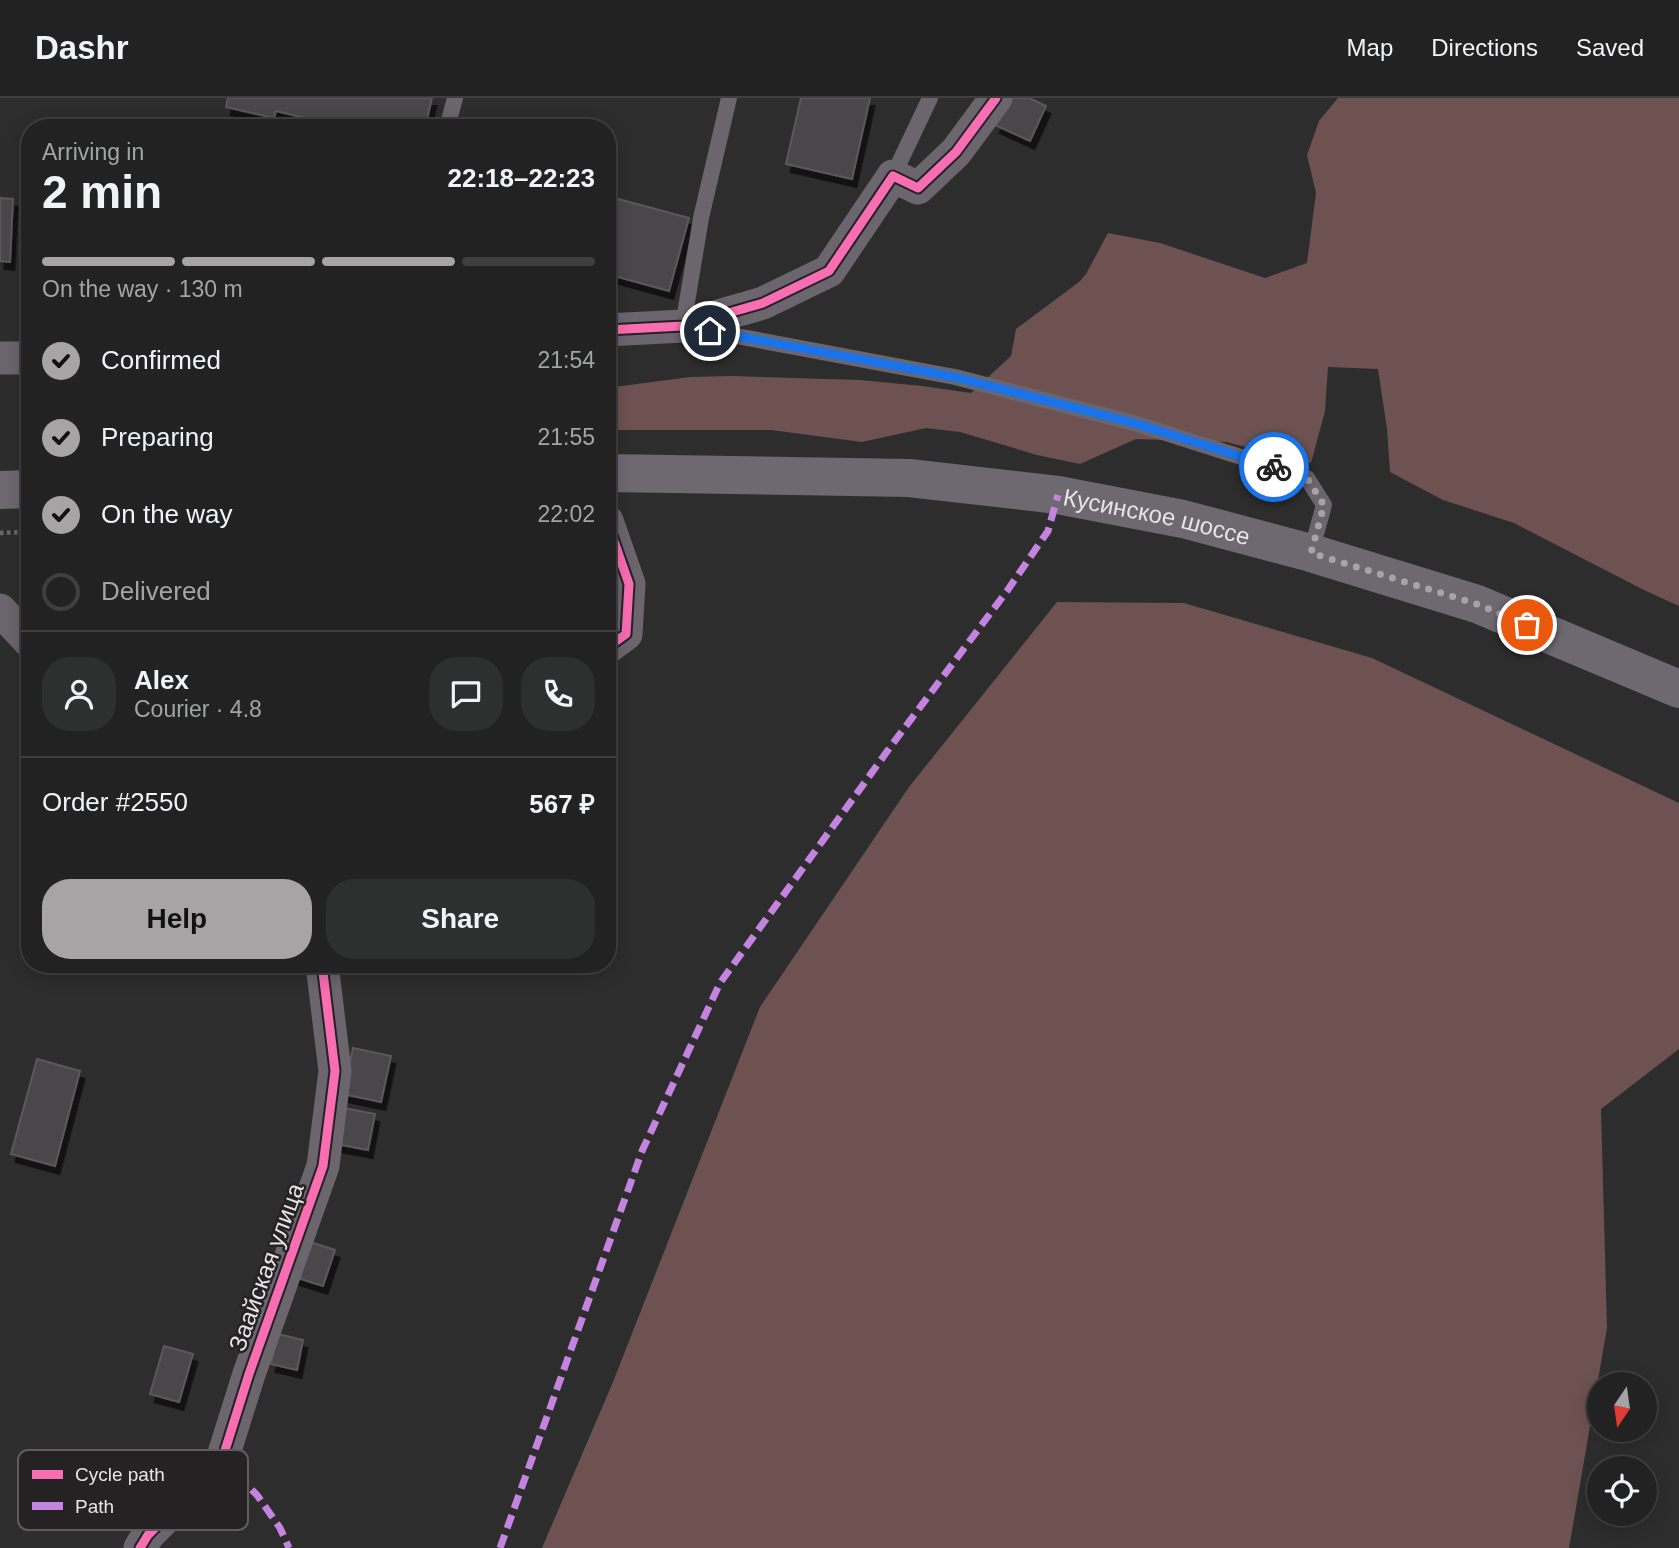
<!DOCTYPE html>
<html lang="en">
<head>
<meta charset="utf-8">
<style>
  :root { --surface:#222; --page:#2e2f2f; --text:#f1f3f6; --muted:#a2a4a5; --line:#3f3f40; --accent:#a6a4a5 }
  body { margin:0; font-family:Helvetica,sans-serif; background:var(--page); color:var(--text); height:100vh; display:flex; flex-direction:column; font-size:26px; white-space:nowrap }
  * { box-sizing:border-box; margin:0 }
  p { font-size:23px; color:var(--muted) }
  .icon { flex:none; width:38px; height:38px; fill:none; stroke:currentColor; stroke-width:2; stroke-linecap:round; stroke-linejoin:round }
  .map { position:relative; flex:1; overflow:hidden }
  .side { position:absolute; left:21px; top:21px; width:595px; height:854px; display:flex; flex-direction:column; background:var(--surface); border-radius:28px; box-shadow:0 4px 18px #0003,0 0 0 2px var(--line) }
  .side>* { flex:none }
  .needle { width:46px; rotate:193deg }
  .fabs { position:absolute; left:1587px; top:1274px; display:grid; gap:14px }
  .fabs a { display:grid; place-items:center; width:70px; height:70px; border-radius:50%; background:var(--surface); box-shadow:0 4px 18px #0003,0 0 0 2px var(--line); font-size:35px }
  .pin { position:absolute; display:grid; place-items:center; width:60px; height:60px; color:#fff; margin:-30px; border:4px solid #fff; border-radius:50%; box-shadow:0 2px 7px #0007 }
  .courier { position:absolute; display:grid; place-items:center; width:70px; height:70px; margin:-35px; border:5px solid #1a73e8; border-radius:50%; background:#fff; color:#222; box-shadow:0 2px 9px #0007 }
  .summary em { font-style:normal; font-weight:800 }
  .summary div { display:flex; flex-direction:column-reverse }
  .summary { display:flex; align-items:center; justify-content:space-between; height:119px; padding:0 21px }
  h1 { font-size:46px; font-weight:800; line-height:52px }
  .bar { display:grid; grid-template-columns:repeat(4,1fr); gap:10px 7px; align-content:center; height:84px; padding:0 21px }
  .bar i { height:9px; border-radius:5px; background:var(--line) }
  .bar .selected { background:var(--accent) }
  .bar p { grid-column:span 4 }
  .line { display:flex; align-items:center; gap:18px; padding:0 21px; border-top:2px solid var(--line) }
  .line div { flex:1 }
  .round { display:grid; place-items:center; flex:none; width:74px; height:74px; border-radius:28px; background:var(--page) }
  ol { padding:0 21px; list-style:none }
  li { display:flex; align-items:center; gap:21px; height:77px }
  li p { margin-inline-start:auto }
  li .icon { padding:7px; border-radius:50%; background:var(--accent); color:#111; stroke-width:4 }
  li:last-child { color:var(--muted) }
  li i { width:38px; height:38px; border:4px solid var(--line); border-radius:50% }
  .action { display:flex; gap:14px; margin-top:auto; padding:14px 21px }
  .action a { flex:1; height:80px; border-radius:28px; background:var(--accent); color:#111; font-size:28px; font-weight:800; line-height:80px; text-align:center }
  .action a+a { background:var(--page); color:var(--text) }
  header { display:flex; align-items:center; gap:42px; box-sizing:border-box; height:98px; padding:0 35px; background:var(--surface); border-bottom:2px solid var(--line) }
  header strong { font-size:33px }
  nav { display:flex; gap:38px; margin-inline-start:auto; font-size:24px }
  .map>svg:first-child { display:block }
</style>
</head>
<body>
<header>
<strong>Dashr</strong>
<nav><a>Map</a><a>Directions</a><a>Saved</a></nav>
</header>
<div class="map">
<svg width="1679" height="1450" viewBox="0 0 1679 1450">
  <defs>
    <filter id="shadow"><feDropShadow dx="4.5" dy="8" stdDeviation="0" flood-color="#0009"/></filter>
  </defs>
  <rect width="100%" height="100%" fill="#2e2d2e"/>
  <path fill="#6d5251" d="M1338 0H1679V508L1646 493 1514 425 1443 402 1390 374 1387 331 1378 271 1328 269 1325 313 1311 365 1226 344 1136 341 1080 366 1037 357 960 334 926 330 862 344 771 332H607V290L690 279 731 278 860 282 922 288 971 295 1011 258 1016 231 1079 184 1086 176 1108 135 1160 145 1265 180 1307 165 1316 95 1307 57 1319 23Z
    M1057 504 1184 505 1372 560 1679 705V951L1601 1011 1607 1230 1569 1450H542L613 1284 760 909 909 689Z"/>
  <path fill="#484748" stroke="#5a5959" stroke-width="2" filter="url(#shadow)" d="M228 0H432L425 30H346L276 13 274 20 226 9Z
    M801 0H870L852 81 786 66Z
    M1008 0H1029L1046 8 1030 43 995 27Z
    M607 98 689 120 669 193 607 176Z
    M0 100 13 101 10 164 0 163Z
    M353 950 391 958 381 1004 343 996Z
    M37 961 80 973 55 1068 11 1056Z
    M344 1010 375 1016 368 1052 336 1046Z
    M304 1142 335 1152 323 1188 292 1178Z
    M278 1236 303 1242 297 1272 271 1266Z
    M164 1248 193 1256 179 1304 150 1296Z"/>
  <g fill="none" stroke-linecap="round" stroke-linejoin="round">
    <path stroke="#6a676c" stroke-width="4.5" stroke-dasharray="3.5 3.5" stroke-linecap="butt" d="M0 435 23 434 30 436"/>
    <path stroke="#6b656e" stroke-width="16" d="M729 0 701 120 683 228 955 279 1134 325 1307 380 1324 407 1311 454
      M447 30 455 0
      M893 78 930 0"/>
    <path stroke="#6b656e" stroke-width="33" d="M607 232 683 228 763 205 829 173 893 78 918 90 956 54 996 0
      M0 260H30
      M607 423 629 486 626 536 607 550
      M0 512 30 544
      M140 1450 148 1437 222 1362 249 1276 323 1068 335 973 322 866"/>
    <g stroke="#6e6870" stroke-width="38">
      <path id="s1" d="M607 375 909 380 1058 397 1183 421 1311 455 1477 506 1679 591"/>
      <path d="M0 392 30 391"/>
    </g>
    <path stroke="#c483df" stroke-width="7" stroke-dasharray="14 7" stroke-linecap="butt" d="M222 1362 257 1397 280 1430 289 1450
      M500 1450 642 1053 720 885 891 648 1007 493 1048 433 1058 397"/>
    <defs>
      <path id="cycleway" d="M607 232 683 228 763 205 829 173 893 78 918 90 956 54 996 0
        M607 423 629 486 626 536 607 550
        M140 1450 148 1437 222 1362 249 1276 323 1068 335 973 322 866"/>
    </defs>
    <use href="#cycleway" stroke="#252224" stroke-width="13"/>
    <use href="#cycleway" stroke="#f96db3" stroke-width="9"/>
  </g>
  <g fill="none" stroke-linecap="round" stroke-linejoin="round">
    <path stroke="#a6a4a5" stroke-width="7" stroke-dasharray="0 12.6" d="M1274 369 1307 380 1324 407 1311 455 1477 506 1527 527"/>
    <path stroke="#1a73e8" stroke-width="9" d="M710 233 955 279 1134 325 1274 369"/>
  </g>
  <g text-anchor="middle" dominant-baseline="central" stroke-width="5" stroke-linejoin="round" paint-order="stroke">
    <g font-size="24" fill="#e6e4e5" stroke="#252224">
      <text stroke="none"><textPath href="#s1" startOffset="553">Кусинское шоссе</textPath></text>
      <text transform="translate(266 1169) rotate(-70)">Заайская улица</text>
    </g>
  </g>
  <rect x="18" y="1352" width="230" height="80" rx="10" fill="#252224" stroke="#5f5c5e" stroke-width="2"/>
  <rect x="32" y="1372" width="31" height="9" fill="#f96db3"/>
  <rect x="32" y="1404" width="31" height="8" fill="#c483df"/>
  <g font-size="19" fill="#e6e4e5">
    <text x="75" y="1383">Cycle path</text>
    <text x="75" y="1415">Path</text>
  </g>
</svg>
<div class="fabs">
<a><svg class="needle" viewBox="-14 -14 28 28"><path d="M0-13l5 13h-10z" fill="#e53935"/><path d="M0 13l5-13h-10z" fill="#a2a4a5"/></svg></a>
<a><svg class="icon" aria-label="locate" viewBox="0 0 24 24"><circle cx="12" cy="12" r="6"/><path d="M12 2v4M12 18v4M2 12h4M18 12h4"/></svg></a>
</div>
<div class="pin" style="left:1527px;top:527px;background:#ea580c"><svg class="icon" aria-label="bag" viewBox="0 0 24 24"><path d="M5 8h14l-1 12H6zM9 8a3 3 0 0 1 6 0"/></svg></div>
<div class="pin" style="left:710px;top:233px;background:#1f2937"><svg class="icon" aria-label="home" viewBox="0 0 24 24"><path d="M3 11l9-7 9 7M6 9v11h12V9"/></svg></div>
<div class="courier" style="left:1274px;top:369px"><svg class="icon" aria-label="bike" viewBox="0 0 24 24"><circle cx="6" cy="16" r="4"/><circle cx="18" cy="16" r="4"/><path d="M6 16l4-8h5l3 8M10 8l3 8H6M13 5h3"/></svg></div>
<section class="side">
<div class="summary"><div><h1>2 min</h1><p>Arriving in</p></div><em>22:18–22:23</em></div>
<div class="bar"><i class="selected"></i><i class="selected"></i><i class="selected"></i><i></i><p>On the way · 130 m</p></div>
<ol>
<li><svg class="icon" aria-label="check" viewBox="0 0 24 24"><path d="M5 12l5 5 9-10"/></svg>Confirmed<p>21:54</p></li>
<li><svg class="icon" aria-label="check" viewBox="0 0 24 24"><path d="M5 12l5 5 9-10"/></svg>Preparing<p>21:55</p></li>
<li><svg class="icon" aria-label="check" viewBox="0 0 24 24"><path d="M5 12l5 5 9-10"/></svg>On the way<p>22:02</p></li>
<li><i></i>Delivered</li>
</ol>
<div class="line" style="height:126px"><a class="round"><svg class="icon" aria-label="person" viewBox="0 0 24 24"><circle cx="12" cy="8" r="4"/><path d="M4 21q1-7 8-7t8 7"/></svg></a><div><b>Alex</b><p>Courier · 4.8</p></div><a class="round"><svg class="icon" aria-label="chat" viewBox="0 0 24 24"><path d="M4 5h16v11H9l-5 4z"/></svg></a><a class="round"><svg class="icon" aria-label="phone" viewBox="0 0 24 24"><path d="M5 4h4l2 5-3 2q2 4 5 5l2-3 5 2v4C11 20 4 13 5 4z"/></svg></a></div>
<div class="line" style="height:91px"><div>Order #2550</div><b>567 ₽</b></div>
<div class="action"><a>Help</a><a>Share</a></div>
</section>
</div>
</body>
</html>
